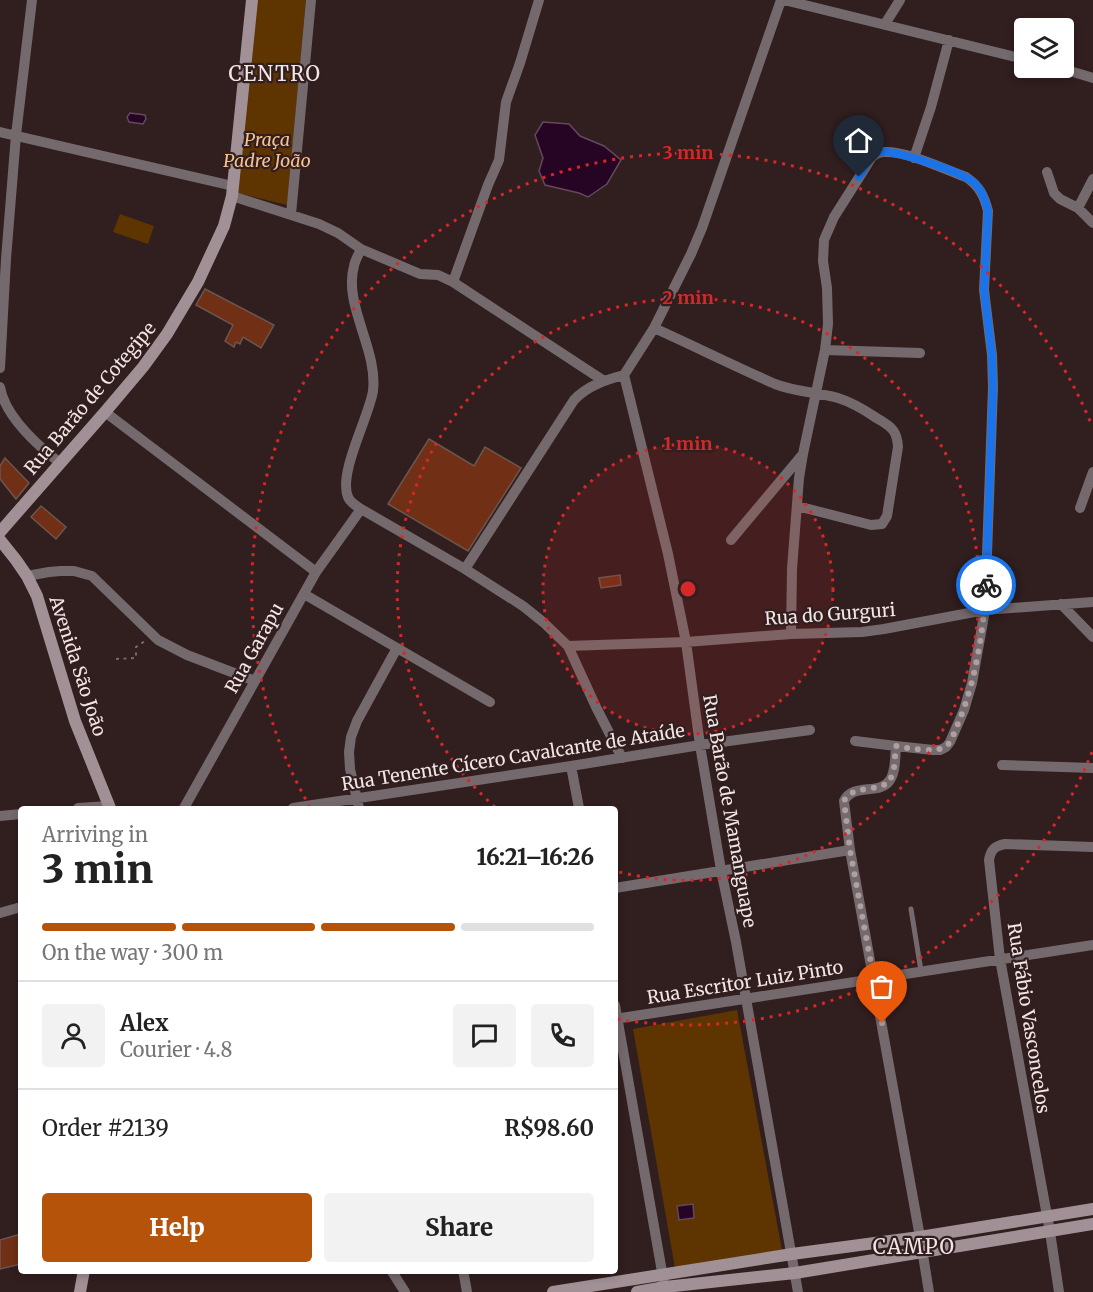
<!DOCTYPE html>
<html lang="en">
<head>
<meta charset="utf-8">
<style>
  :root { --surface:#fff; --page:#f2f2f2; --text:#222; --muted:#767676; --line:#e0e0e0; --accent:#b45309 }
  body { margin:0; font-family:Merriweather,serif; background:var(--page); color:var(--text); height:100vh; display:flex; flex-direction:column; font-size:22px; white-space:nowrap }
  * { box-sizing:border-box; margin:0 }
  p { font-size:20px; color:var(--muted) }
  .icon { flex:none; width:33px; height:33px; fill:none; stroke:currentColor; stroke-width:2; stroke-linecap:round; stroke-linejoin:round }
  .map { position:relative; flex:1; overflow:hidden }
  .panel { position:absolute; left:18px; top:806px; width:600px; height:468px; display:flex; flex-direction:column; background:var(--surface); border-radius:6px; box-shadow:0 3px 9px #0003 }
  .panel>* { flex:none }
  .buttons { position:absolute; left:1014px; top:18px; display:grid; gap:12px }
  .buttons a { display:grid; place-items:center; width:60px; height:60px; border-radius:6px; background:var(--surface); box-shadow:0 3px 9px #0003; font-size:30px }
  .pin { position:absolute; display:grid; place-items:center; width:51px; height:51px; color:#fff; margin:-62px -26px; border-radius:50% 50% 50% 0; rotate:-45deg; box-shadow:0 0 6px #0007 }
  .pin .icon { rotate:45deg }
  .courier { position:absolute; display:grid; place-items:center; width:60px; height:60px; margin:-30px; border:4px solid #1a73e8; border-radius:50%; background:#fff; color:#222; box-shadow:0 2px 8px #0007 }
  .summary em { font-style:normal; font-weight:800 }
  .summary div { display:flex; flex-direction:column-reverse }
  .summary { display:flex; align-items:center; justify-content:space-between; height:102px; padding:0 24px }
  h1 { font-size:39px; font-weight:800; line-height:45px }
  .bar { display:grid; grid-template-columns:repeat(4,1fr); gap:9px 6px; align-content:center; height:72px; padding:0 24px }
  .bar i { height:8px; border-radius:4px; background:var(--line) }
  .bar .selected { background:var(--accent) }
  .bar p { grid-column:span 4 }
  .line { display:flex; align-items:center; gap:15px; padding:0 24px; border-top:2px solid var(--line) }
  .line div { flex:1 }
  .round { display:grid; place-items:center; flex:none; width:63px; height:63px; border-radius:6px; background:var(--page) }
  .cta { display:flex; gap:12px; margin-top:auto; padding:12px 24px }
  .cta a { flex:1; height:69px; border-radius:6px; background:var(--accent); color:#fff; font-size:24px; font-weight:800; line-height:69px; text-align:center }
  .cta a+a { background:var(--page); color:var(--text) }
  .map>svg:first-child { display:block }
</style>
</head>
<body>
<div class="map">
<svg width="1093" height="1292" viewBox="0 0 1093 1292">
  <rect width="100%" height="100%" fill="#311e1f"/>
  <path fill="#5e3500" d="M257 0H306L287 205 237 193Z
    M120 214 154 226 148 244 113 232Z
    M737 1010 782 1250 675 1268 633 1029Z"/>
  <path fill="#260423" stroke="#64485d" stroke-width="1.5" d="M130 113 145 115 146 119 143 124 129 122 127 117Z
    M543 122 569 124 580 136 604 146 621 160 607 184 588 197 579 193 545 185 539 171 543 158 535 135Z
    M693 1204 694 1218 679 1220 677 1206Z"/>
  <path fill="#713015" stroke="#6b564f" stroke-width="1.5" d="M205 289 274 325 261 348 243 337 240 344 236 342 234 347 225 341 233 325 196 305Z
    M429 439 474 466 485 447 521 468 468 551 388 504Z
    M5 458 29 483 16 499 0 479V466Z
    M41 506 66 527 56 539 31 517Z
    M620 575 621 585 601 588 599 578Z
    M21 1234V1264L0 1269V1240Z"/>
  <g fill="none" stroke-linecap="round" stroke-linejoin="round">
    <path stroke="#7a696a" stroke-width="2" stroke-dasharray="3 4.5" stroke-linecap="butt" d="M116 659 136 658V647L145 641"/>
    <path stroke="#746a6d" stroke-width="5" d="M911 909 921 971"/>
    <path stroke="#746a6d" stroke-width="10" d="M784 0 1024 59
      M885 24 900 0
      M1060 68 1093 78
      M0 132 233 186
      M914 158 931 107 949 40
      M1047 172 1054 193 1060 199 1078 208 1093 223
      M232 196 319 224 338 233 361 249 420 274 438 275 453 282 604 381
      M1078 208 1093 179
      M291 214 311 0
      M361 249C359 254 355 260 354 266 343 305 378 349 373 391 369 417 338 473 348 497 350 502 356 506 361 509L465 569 523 606 543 622 568 646 596 707 622 758
      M453 282 488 185 499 160 506 102 520 63 539 0
      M654 328C694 346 734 366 775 384 795 392 817 392 838 398 851 402 863 409 875 417 889 426 897 428 898 447L887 516 882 524 871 525 797 506
      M825 350 920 353
      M0 368 6 259 16 135 32 0
      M624 375 668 554 686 642 700 745 721 870 736 942 798 1292
      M0 387C5 417 37 445 60 463
      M105 412 316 572
      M1080 508 1093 472
      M731 540 803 454
      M465 569 574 400C587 386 605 380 624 375L654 328 691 254 702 228 781 0
      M27 576 49 572 61 571H74L92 576 158 640 187 655 255 681
      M304 594 490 702
      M1061 604 1093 637
      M791 634 792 569 799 478 803 454 825 350 828 324 827 288 823 261 824 240 834 217 872 157C876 154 879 152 884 152 907 151 944 169 966 177 979 186 984 195 988 211L984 290 992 355 993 387 985 610 972 683 964 710 950 742 946 747 940 750H933L896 746C895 756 896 771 890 780 880 796 853 782 844 801L850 850 920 1237 929 1292
      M568 646 686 642 791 634 862 632 884 629 985 610 1093 602
      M855 741 896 746
      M1002 765 1093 768
      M571 766 579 808
      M78 808 108 806
      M184 808 316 572 361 509
      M293 808 571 766 700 745 810 730
      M359 808 350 769 349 752 351 737 357 721 397 648
      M0 816 21 814
      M615 888 850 850
      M0 913 21 907
      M615 1005 664 1283
      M615 1019 1093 945
      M391 1270 405 1292
      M463 1270 467 1292
      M1059 1292 1050 1232 1000 959 989 860C991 849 995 846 1005 844L1093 847"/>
    <path stroke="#a19197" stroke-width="12" d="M0 532 105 412 143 367 167 334 198 282 224 226 232 196 252 0
      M0 540 16 560 27 576 37 596 75 721 110 808
      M80 1292 84 1270
      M553 1292 792 1254 920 1237 1093 1209
      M637 1292 665 1287 795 1273 1093 1224"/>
  </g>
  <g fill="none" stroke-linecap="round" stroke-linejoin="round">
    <path stroke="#af9fa0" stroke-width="6" stroke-dasharray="0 10.8" d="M882 1023 850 850 844 801C853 784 877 793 890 781L894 768 896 746C908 748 937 754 946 746 952 742 954 732 957 726 975 684 984 630 986 585"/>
    <path stroke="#1a73e8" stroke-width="8" d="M859 177C864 169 869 155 880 152 894 149 961 172 973 182 982 189 985 200 988 211L984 290 992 355 993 387 986 585"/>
  </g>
  <circle cx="688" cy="589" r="145" fill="#d62828" fill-opacity=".12"/>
  <g fill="none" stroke="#d62828" stroke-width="3" stroke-dasharray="3 6">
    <circle cx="688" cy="589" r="145"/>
    <path d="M495 807A291 291 0 1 1 615 871"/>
    <path d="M1092 752A436 436 0 0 1 616 1019M310 807A436 436 0 1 1 1092 426"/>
  </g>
  <g text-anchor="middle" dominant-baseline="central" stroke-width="4.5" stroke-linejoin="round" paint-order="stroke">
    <g font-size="18" font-style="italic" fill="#f8c18d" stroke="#311e1f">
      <text x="267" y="139">Praça<tspan x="267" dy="21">Padre João</tspan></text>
    </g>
    <g font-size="18" fill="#f3e5e5" stroke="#311e1f">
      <text transform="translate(90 398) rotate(-50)">Rua Barão de Cotegipe</text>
      <text transform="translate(830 614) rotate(-4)">Rua do Gurguri</text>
      <text transform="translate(254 648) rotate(-61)">Rua Garapu</text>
      <text transform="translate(78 666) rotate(72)">Avenida São João</text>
      <text transform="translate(513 757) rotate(-9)">Rua Tenente Cícero Cavalcante de Ataíde</text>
      <text transform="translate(730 811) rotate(80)">Rua Barão de Mamanguape</text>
      <text transform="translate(745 982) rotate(-9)">Rua Escritor Luiz Pinto</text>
      <text transform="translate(1029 1018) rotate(81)">Rua Fábio Vasconcelos</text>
    </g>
    <g font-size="20" letter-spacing="1.5" fill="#f3e5e5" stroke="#311e1f">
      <text x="275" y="73">CENTRO</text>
      <text x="914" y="1246">CAMPO</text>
    </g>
  </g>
  <circle cx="688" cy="589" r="9" fill="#d62828" stroke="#311e1f" stroke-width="3"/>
  <g font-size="18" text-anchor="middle" font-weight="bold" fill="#d62828" stroke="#311e1f" stroke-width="4.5" stroke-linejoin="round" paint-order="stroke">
    <text x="688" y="159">3 min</text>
    <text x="688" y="304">2 min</text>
    <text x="688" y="450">1 min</text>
  </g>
</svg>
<div class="buttons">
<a><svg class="icon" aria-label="layers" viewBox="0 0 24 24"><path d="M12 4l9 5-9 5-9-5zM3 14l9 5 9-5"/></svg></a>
</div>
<div class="pin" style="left:882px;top:1023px;background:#ea580c"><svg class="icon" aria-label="bag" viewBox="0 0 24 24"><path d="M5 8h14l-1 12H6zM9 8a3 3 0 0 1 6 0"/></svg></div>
<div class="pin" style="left:859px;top:177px;background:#1f2937"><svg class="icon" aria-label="home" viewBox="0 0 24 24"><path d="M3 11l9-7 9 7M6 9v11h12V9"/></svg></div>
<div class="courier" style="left:986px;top:585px"><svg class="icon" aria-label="bike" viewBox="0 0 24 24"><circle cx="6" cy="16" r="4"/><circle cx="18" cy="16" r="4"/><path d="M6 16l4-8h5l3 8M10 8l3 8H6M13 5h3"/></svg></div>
<section class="panel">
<div class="summary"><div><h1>3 min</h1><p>Arriving in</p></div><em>16:21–16:26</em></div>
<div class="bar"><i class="selected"></i><i class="selected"></i><i class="selected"></i><i></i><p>On the way · 300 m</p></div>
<div class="line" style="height:108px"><a class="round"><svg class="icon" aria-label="person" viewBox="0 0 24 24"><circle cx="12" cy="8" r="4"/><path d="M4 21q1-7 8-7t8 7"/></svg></a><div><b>Alex</b><p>Courier · 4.8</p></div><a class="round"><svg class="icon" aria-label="chat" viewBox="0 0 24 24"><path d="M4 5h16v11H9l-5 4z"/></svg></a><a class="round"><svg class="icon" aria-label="phone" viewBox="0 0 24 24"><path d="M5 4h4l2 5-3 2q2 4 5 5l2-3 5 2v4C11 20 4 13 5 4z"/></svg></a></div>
<div class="line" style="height:78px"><div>Order #2139</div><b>R$98.60</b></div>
<div class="cta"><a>Help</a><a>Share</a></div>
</section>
</div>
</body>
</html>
